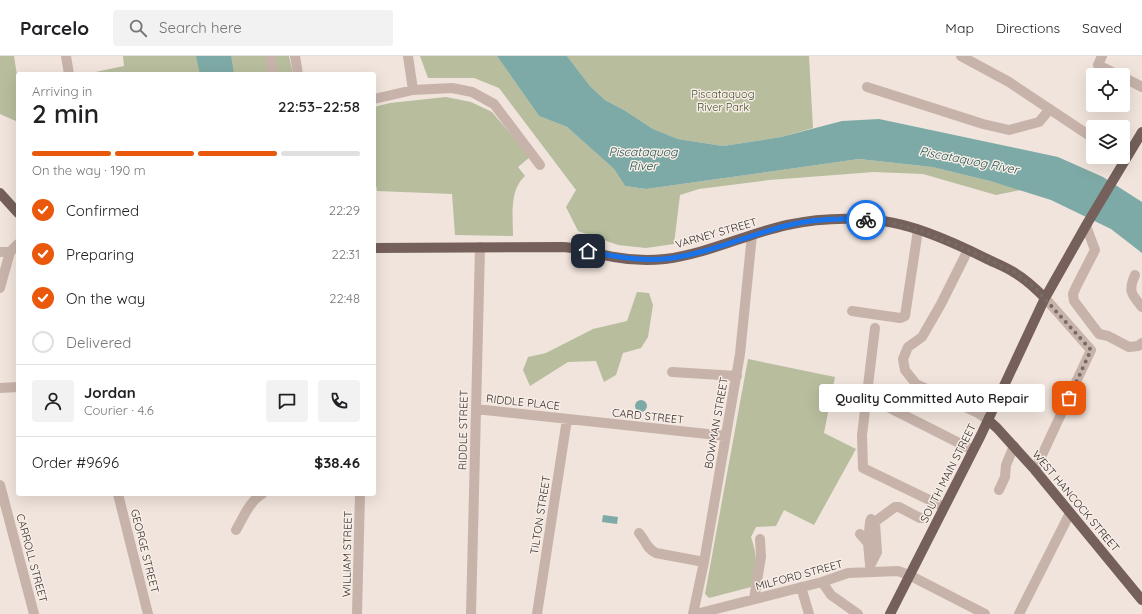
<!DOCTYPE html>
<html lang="en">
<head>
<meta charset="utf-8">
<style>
  :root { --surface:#fff; --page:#f2f2f2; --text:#202124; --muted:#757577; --line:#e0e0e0; --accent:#ea580c }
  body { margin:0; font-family:Quicksand,sans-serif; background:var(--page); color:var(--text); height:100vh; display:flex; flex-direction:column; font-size:15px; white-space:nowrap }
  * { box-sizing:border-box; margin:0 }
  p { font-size:13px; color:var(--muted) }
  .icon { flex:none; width:22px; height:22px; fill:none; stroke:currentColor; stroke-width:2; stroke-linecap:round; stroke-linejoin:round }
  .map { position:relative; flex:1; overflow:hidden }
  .details { position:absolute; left:16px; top:16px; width:360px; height:424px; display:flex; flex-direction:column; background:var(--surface); border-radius:4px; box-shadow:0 4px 16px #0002 }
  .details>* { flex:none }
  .buttons { position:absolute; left:1086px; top:12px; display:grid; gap:8px }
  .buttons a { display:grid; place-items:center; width:44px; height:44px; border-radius:4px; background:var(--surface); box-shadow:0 4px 16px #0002; font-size:20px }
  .pin { position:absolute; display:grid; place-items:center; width:34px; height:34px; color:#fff; margin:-17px; border-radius:8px; box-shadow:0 2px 6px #0006 }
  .courier { position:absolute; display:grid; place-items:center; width:40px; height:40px; margin:-20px; border:3px solid #1a73e8; border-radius:50%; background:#fff; color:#222; box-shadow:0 1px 5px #0007 }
  .bubble { position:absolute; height:28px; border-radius:4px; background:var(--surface); box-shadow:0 4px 16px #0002; font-size:13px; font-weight:600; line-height:28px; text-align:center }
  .overview em { font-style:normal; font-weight:600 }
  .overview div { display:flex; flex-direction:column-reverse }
  .overview { display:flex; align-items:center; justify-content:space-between; height:68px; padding:0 16px }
  h1 { font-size:26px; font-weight:600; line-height:30px }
  .bar { display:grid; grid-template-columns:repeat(4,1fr); gap:6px 4px; align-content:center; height:48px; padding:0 16px }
  .bar i { height:5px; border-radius:3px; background:var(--line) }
  .bar .active { background:var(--accent) }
  .bar p { grid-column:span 4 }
  .line { display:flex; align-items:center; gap:10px; padding:0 16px; border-top:1px solid var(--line) }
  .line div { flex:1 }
  .round { display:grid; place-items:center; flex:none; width:42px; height:42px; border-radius:4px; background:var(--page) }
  ol { padding:0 16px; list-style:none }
  li { display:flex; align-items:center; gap:12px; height:44px }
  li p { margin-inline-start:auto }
  li .icon { padding:4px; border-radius:50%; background:var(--accent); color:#fff; stroke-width:4 }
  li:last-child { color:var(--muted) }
  li i { width:22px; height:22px; border:2px solid var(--line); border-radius:50% }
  header { display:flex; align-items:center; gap:24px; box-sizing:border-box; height:56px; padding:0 20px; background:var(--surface); border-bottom:1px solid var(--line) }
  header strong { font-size:19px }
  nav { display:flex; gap:22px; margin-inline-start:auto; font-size:14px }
  .search { width:280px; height:36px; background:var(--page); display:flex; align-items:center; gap:10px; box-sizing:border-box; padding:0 14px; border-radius:4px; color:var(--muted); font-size:15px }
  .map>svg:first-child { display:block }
</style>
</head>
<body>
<header>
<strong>Parcelo</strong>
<div class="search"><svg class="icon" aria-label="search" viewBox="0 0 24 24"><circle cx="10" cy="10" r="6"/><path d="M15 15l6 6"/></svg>Search here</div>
<nav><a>Map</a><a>Directions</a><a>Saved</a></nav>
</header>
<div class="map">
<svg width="1142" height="558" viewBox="0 0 1142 558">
  <rect width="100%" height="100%" fill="#f0e4dc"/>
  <path fill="#b7bd9d" d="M0 0H14L18 26V66L0 58Z
    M123 0H289L293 18H86L124 10Z
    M420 0H497L539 60 567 71 614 113 625 130 646 133 859 103 932 111 990 125 1021 134 996 139 923 118 874 116 769 124 699 133 680 139 674 188 646 192 618 189 578 175 566 151 576 134 499 32 474 22H428Z
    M567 0H809L813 72 781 81 723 90 678 83 653 73 624 54 605 44 590 30Z
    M446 41 471 46 492 56 530 101 518 111 525 120C509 134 513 161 513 180L455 179 452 138 377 135 374 117V51L390 47Z
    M637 236 649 237 653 249 648 281 641 292 623 297 616 319 604 326 596 305 568 306 530 330 523 314 528 301 546 297 593 273 627 265Z
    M748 303 835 321 824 377 856 393 814 469 784 454 776 470 756 471 751 481C758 502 757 510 751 531L709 542 705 538Z"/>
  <path fill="#7daaa6" d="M196 0H231L234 18H200Z
    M497 0H567L590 30 605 44 624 54 653 73 678 83 723 90 781 81 842 65 879 63 1058 101 1103 121 1142 146V197L1111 173 1051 144 990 125 932 111 859 103 646 133 625 130 614 113 567 71 539 60Z
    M635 350a6 6 0 1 1 12 0a6 6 0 1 1-12 0Z
    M603 459 618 461 617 468 602 466Z"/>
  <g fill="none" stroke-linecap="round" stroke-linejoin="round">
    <path stroke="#c7b3a9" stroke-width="10" d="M66 0 69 18
      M270 0 273 18
      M295 0 298 18
      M408 0 413 34
      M961 0 1009 26 1093 82
      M1102 0 1098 9 1118 19
      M1123 21 1142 31
      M867 31 983 68 1009 74 1039 66 1050 53
      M374 43 413 34 452 32 472 36 494 48 540 109
      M1086 170 1095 194 1076 231 1073 238 1074 245 1099 278 1108 280 1129 291 1138 290 1142 287
      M968 194 941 248 922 281 908 291 903 303 905 314 916 328 978 357 988 364
      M0 196H10L18 188
      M1135 219C1128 235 1131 238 1142 251
      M0 232 10 196
      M852 255 900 262 905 260 918 174
      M875 272 862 379 863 412 944 451
      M672 316 737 320
      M0 332 18 331
      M866 340 973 394
      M476 353 726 380
      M1035 414 1091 294 1045 242
      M0 429 34 558
      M999 434 1005 421 1006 409 1014 390
      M118 438 148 558
      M236 474C243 462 249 446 262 438
      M639 477C646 485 646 492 656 497L704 506
      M860 478 868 487 870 509
      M868 487 870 466 871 463
      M870 510 877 496 875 467 876 465 895 451H899L920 462H925
      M822 526 831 539 858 558
      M801 531 809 558
      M754 543 761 501 760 483
      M357 558 360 438
      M471 558 480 191
      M537 558 567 363
      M693 558 704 506 740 298 752 179
      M696 558 822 526 848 517 898 515 909 519 985 558
      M1019 558 1070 457"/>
    <path stroke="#75605b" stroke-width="10" d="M0 137 18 157
      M374 192 563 191C580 192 597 198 614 201 630 204 648 205 665 203 707 198 746 178 787 169 819 162 851 161 883 165 914 169 957 188 985 202 995 207 1006 211 1015 217 1027 224 1036 233 1045 242
      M988 364 997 372 1035 414 1142 544
      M890 558 981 379 1045 242 1088 166 1142 76"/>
  </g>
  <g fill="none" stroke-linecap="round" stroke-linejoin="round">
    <path stroke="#766b67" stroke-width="4" stroke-dasharray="0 7.2" d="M866 164 885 165 918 174 968 194 1014 216 1035 232 1091 294 1069 342"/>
    <path stroke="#1a73e8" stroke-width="5" d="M588 195C614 201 638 205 664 203 705 199 745 180 785 170 812 163 839 162 866 164"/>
  </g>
  <g text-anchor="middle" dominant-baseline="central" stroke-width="3" stroke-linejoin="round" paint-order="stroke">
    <g font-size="11" fill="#48502e" stroke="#f8eee8">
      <text x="723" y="38">Piscataquog<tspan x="723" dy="13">River Park</tspan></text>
    </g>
    <g font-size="11" fill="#342a28" stroke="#f8eee8">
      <text transform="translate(716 177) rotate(-16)">VARNEY STREET</text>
      <text transform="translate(523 346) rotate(6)">RIDDLE PLACE</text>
      <text transform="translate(648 360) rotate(6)">CARD STREET</text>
      <text transform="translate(716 367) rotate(-80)">BOWMAN STREET</text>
      <text transform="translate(463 374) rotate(-89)">RIDDLE STREET</text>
      <text transform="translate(948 417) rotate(-63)">SOUTH MAIN STREET</text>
      <text transform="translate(1076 445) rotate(50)">WEST HANCOCK STREET</text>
      <text transform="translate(540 459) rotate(-81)">TILTON STREET</text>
      <text transform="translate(145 495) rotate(76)">GEORGE STREET</text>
      <text transform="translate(347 498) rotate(-89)">WILLIAM STREET</text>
      <text transform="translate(32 502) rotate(75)">CARROLL STREET</text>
      <text transform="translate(799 519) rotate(-15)">MILFORD STREET</text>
    </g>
    <g font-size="12" font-style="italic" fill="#21524f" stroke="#f8eee8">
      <text x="643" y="95">Piscataquog<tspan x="643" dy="14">River</tspan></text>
      <text transform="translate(969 104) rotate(11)">Piscataquog River</text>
    </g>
  </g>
</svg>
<div class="buttons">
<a><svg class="icon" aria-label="locate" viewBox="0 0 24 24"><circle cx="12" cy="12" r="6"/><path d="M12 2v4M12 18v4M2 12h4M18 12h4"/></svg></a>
<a><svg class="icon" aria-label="layers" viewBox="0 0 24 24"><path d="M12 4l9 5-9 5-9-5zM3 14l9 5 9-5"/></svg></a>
</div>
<div class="pin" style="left:1069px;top:342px;background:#ea580c"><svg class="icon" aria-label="bag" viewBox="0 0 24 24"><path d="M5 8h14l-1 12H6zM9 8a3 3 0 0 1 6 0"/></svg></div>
<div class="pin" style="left:588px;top:195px;background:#1f2937"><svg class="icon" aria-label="home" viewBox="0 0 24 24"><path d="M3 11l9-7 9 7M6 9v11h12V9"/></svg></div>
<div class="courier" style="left:866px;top:164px"><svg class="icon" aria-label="bike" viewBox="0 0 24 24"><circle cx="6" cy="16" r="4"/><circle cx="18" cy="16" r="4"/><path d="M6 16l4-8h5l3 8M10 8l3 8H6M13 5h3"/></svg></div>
<div class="bubble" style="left:819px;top:328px;width:226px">Quality Committed Auto Repair</div>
<section class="details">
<div class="overview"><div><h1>2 min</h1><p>Arriving in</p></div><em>22:53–22:58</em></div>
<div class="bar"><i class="active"></i><i class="active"></i><i class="active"></i><i></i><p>On the way · 190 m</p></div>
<ol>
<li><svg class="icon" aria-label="check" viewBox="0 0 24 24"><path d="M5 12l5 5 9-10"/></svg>Confirmed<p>22:29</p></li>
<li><svg class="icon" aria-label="check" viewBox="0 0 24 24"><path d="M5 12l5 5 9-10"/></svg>Preparing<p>22:31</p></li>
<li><svg class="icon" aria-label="check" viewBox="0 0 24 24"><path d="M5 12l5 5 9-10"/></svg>On the way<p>22:48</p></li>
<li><i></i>Delivered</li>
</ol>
<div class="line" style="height:72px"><a class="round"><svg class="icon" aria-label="person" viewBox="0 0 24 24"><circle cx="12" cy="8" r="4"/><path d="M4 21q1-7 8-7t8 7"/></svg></a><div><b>Jordan</b><p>Courier · 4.6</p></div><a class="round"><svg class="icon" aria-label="chat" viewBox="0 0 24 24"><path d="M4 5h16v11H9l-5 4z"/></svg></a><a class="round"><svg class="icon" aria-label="phone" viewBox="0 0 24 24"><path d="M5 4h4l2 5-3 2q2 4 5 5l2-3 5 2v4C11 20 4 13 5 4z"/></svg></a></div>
<div class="line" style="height:52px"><div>Order #9696</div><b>$38.46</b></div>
</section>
</div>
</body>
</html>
